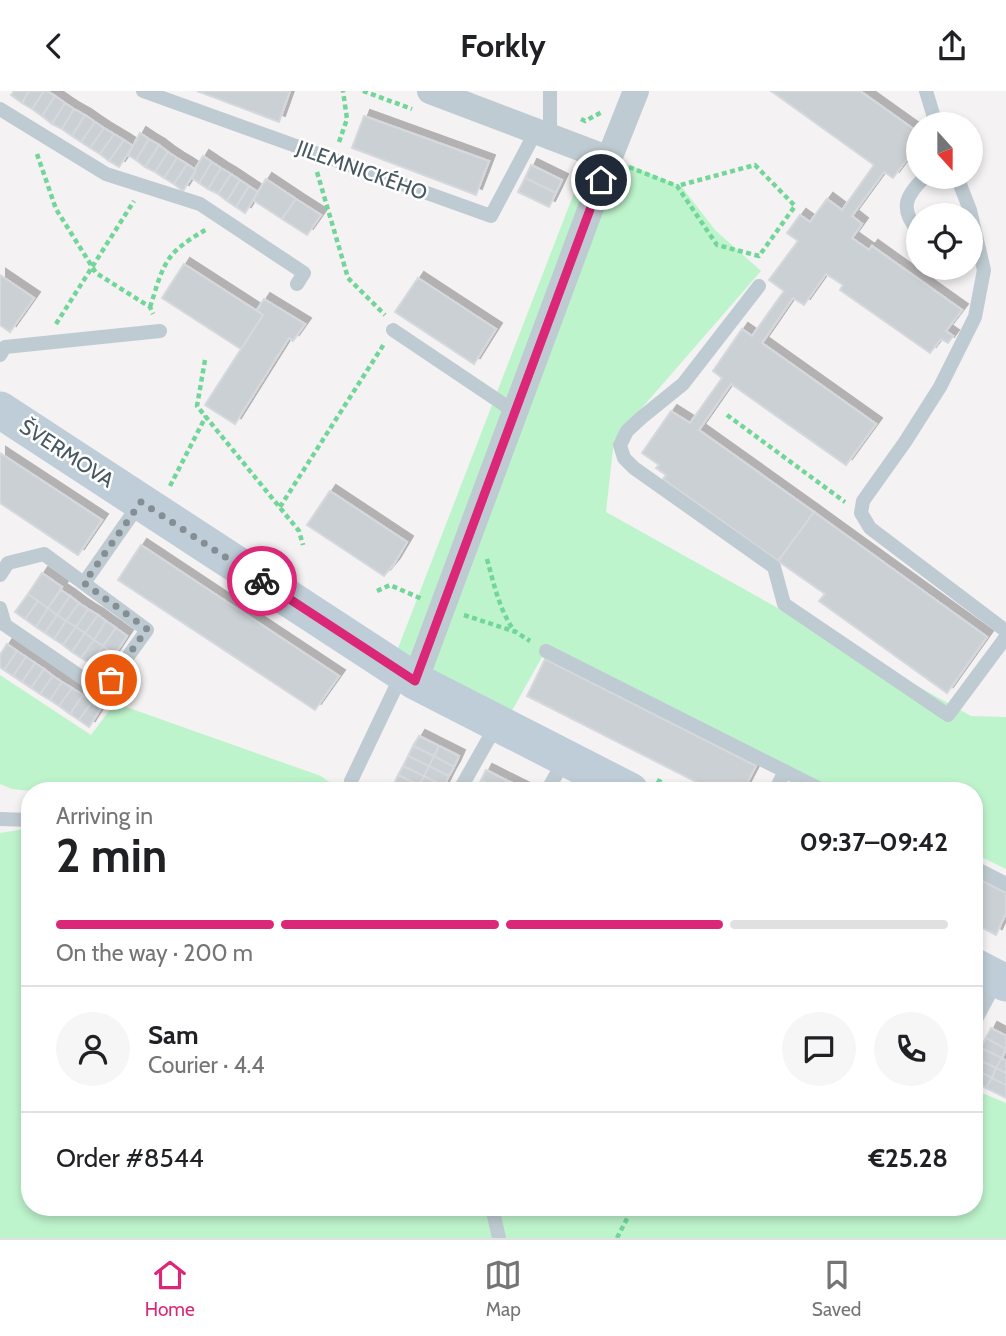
<!DOCTYPE html>
<html lang="en">
<head>
<meta charset="utf-8">
<style>
  :root { --surface:#fff; --page:#f6f6f6; --text:#202124; --muted:#757577; --line:#e0e0e0; --accent:#db2777 }
  body { margin:0; font-family:Cabin,sans-serif; background:var(--page); color:var(--text); height:100vh; display:flex; flex-direction:column; font-size:26px; white-space:nowrap }
  * { box-sizing:border-box; margin:0 }
  p { font-size:23px; color:var(--muted) }
  .icon { flex:none; width:38px; height:38px; fill:none; stroke:currentColor; stroke-width:2; stroke-linecap:round; stroke-linejoin:round }
  .map { position:relative; flex:1; overflow:hidden }
  .drawer { position:absolute; left:21px; top:691px; width:962px; height:434px; display:flex; flex-direction:column; background:var(--surface); border-radius:28px; box-shadow:0 4px 10px #0003 }
  .drawer>* { flex:none }
  .needle { width:46px; rotate:159deg }
  .fabs { position:absolute; left:906px; top:21px; display:grid; gap:14px }
  .fabs a { display:grid; place-items:center; width:77px; height:77px; border-radius:50%; background:var(--surface); box-shadow:0 4px 10px #0003; font-size:35px }
  .pin { position:absolute; display:grid; place-items:center; width:60px; height:60px; color:#fff; margin:-30px; border:4px solid #fff; border-radius:50%; box-shadow:0 2px 7px #0007 }
  .courier { position:absolute; display:grid; place-items:center; width:70px; height:70px; margin:-35px; border:5px solid #db2777; border-radius:50%; background:#fff; color:#222; box-shadow:0 2px 9px #0007 }
  .overview em { font-style:normal; font-weight:800 }
  .overview div { display:flex; flex-direction:column-reverse }
  .overview { display:flex; align-items:center; justify-content:space-between; height:119px; padding:0 35px }
  h1 { font-size:46px; font-weight:800; line-height:52px }
  .bar { display:grid; grid-template-columns:repeat(4,1fr); gap:10px 7px; align-content:center; height:84px; padding:0 35px }
  .bar i { height:9px; border-radius:5px; background:var(--line) }
  .bar .active { background:var(--accent) }
  .bar p { grid-column:span 4 }
  .line { display:flex; align-items:center; gap:18px; padding:0 35px; border-top:2px solid var(--line) }
  .line div { flex:1 }
  .round { display:grid; place-items:center; flex:none; width:74px; height:74px; border-radius:37px; background:var(--page) }
  header { display:flex; justify-content:space-between; align-items:center; height:91px; padding:0 35px; background:var(--surface); font-size:32px; font-weight:800 }
  .tabs { display:flex; justify-content:space-around; align-items:center; height:98px; border-top:2px solid var(--line); background:var(--surface); font-size:19px; color:var(--muted) }
  .tabs a { display:grid; justify-items:center; gap:4px }
  .tabs .active { color:var(--accent) }
  .map>svg:first-child { display:block }
</style>
</head>
<body>
<header><svg class="icon" aria-label="back" viewBox="0 0 24 24"><path d="M15 5l-7 7 7 7"/></svg>Forkly<svg class="icon" aria-label="share" viewBox="0 0 24 24"><path d="M12 15V3M7 8l5-5 5 5M5 13v7h14v-7"/></svg></header>
<div class="map">
<svg width="1006" height="1147" viewBox="0 0 1006 1147">
  <defs>
    <filter id="shadow"><feDropShadow dx="6" dy="-6" stdDeviation="0" flood-color="#0004"/></filter>
  </defs>
  <rect width="100%" height="100%" fill="#f4f2f2"/>
  <path fill="#bef4cc" d="M591 58 682 96 715 139 761 180 614 349 606 421 971 625 1006 626V778L975 763V700H836L542 566 500 641 390 578Z
    M0 584 91 644 115 612 321 685 342 700H31L12 698 0 693Z
    M25 738H30V1116H975V999L1006 1012V1147H0V742Z"/>
  <path fill="#cbd0d4" stroke="#d5d9de" stroke-width="2" filter="url(#shadow)" d="M14 0H29L22 12 11 4Z
    M29 0H44L32 18 22 12Z
    M44 0H47L55 5 42 25 32 18Z
    M197 0H290L279 31Z
    M771 0H860L919 42V52L893 87 884 81 852 125 862 133 852 147 869 159 872 155 962 219 946 240 953 245 948 252 941 248 930 262 840 199 843 194 826 183 804 214 793 207 762 252 876 333 846 374 731 293 699 339 814 421 778 470 663 388 666 384 656 377 659 374 642 362 671 320 690 332 722 287 713 280 742 238 752 245 784 200 769 189 798 150 787 142 800 124 810 131 827 108 842 119 874 74Z
    M55 5 65 12 52 33 42 25Z
    M65 12 74 18 62 38 52 33Z
    M74 18 85 24 72 45 62 38Z
    M85 24 95 31 81 51 72 45Z
    M364 25 489 70 476 104 352 57Z
    M95 31 104 37 90 57 81 51Z
    M104 37 114 43 100 63 90 57Z
    M140 42 149 48 136 69 128 64Z
    M114 43 124 49 109 70 100 63Z
    M149 48 159 54 145 76 136 69Z
    M124 49 133 55 119 76 109 70Z
    M159 54 168 61 155 81 145 76Z
    M168 61 177 67 164 87 155 81Z
    M203 65 212 71 199 92 192 87 196 79 195 78Z
    M177 67 187 73 174 93 164 87Z
    M212 71 221 77 208 98 199 92Z
    M187 73 196 79 183 100 174 93Z
    M531 74 562 89 556 102 525 87Z
    M221 77 231 83 218 103 208 98Z
    M231 83 240 89 227 110 218 103Z
    M525 87 556 102 549 116 518 101Z
    M266 88 296 108 282 128 253 109Z
    M240 89 249 95 236 116 227 110Z
    M249 95 258 101 245 122 236 116Z
    M296 108 321 124 307 144 282 128Z
    M184 173 263 224 241 258 162 207Z
    M0 184 34 207 10 241 0 234Z
    M418 187 496 238 474 273 395 221Z
    M264 208 305 233 293 250 289 247 235 333 205 314 263 224 257 219Z
    M0 362 102 429 78 464 0 412Z
    M330 400 407 451 394 473 384 485 307 434Z
    M814 421 987 546 947 602 819 510 825 503 778 470Z
    M141 454 339 585 315 619 118 489Z
    M42 482 62 496 48 517 28 503Z
    M61 499 70 505 57 524 48 517Z
    M28 503 38 510 25 528 15 521Z
    M70 505 79 512 66 530 57 524Z
    M38 510 48 517 36 536 25 528Z
    M79 512 88 518 76 536 66 530Z
    M48 517 57 524 45 542 36 536Z
    M88 518 98 524 85 542 76 536Z
    M57 524 66 530 54 548 45 542Z
    M98 524 106 530 94 549 85 542Z
    M66 530 76 536 63 554 54 548Z
    M106 530 116 537 103 555 94 549Z
    M76 536 85 542 72 561 63 554Z
    M116 537 127 545 115 563 103 555Z
    M85 542 94 549 81 567 72 561Z
    M94 549 103 555 91 573 81 567Z
    M7 553 17 560 4 579 0 576V564Z
    M103 555 115 563 102 581 91 573Z
    M17 560 26 566 13 585 4 579Z
    M26 566 35 572 22 591 13 585Z
    M545 568 756 675 743 700H714L527 605Z
    M35 572 44 578 31 597 22 591Z
    M44 578 53 585 40 603 31 597Z
    M53 585 62 591 50 609 40 603Z
    M62 591 72 597 59 615 50 609Z
    M72 597 83 604 70 623 59 615Z
    M83 604 92 611 79 629 70 623Z
    M92 611 101 617 89 636 79 629Z
    M419 645 439 655 434 665 413 655Z
    M413 655 434 665 429 675 408 665Z
    M439 655 459 665 454 676 434 665Z
    M408 665 429 675 424 685 403 675Z
    M434 665 454 676 449 685 429 675Z
    M403 675 424 685 419 694 398 684Z
    M429 675 449 685 444 695 424 685Z
    M486 679 506 689 501 699 481 689Z
    M398 684 419 694 416 700H404L393 695Z
    M424 685 444 695 441 700H430L419 694Z
    M481 689 501 699 476 700Z
    M506 689 526 699 502 700Z
    M975 786 1006 802V822L996 844 975 833Z
    M991 937 1006 945V958L986 947Z
    M986 947 1006 958 1002 967 981 957Z
    M981 957 1002 967 996 977 976 967Z
    M976 967 996 977 992 987 975 978Z
    M1002 967 1006 970V982L996 977Z
    M996 977 1006 982V994L992 987Z
    M975 978 992 987 986 997 975 991Z
    M992 987 1006 994V1007L986 997Z"/>
  <g fill="none" stroke-linecap="round" stroke-linejoin="round">
    <path stroke="#72d698" stroke-width="4.5" stroke-dasharray="5 3.5" stroke-linecap="butt" d="M363 0 412 18
      M581 28 585 30 602 21
      M339 51 347 28 343 0
      M37 63 56 118 96 182 150 216 153 223
      M629 76 677 95 717 154 759 165 795 115 755 74 677 95
      M317 81 348 187 385 224
      M150 216C156 199 160 179 171 165 180 154 195 145 207 138
      M56 233 134 110
      M205 269 197 315 299 440 303 454
      M727 324 845 411
      M170 395 206 325
      M280 416 384 253
      M487 468C494 493 499 519 515 541
      M377 500 390 494 422 508
      M464 524 516 541 530 550
      M657 689 678 700
      M617 1147 633 1116"/>
    <path stroke="#bfcbd2" stroke-width="14" d="M143 0 491 125 536 40
      M550 0V46
      M926 0 936 33
      M0 18 106 83 200 113 304 182 297 193
      M957 86 970 119 984 179 975 226 940 296 905 351 863 410 861 422 870 437 1006 540
      M919 141C899 118 905 105 925 86
      M759 195 683 293 641 327 627 340 620 354 624 367 634 377 774 476 784 513 948 624 1006 546
      M393 239 515 321
      M0 264 5 256 160 240
      M0 484 8 472 44 463 147 539 111 589 90 592 5 534 0 517
      M84 492 140 412
      M546 560 824 700
      M351 690 402 583
      M459 700 497 633
      M547 700 565 668
      M775 700 785 680
      M0 728 30 729
      M975 777 1006 793
      M975 930 997 889
      M492 1116 499 1147"/>
    <path stroke="#bfcbd2" stroke-width="26" d="M430 0 609 68
      M415 590 609 68 636 0"/>
    <path stroke="#becdd7" stroke-width="37" d="M0 319 415 590 630 700
      M975 876 1006 892"/>
  </g>
  <g fill="none" stroke-linecap="round" stroke-linejoin="round">
    <path stroke="#848e94" stroke-width="7" stroke-dasharray="0 12.6" d="M111 589 147 538 84 492 141 411 262 490"/>
    <path stroke="#db2777" stroke-width="9" d="M262 490 415 590 601 89"/>
  </g>
  <g text-anchor="middle" dominant-baseline="central" stroke-width="5" stroke-linejoin="round" paint-order="stroke">
    <g font-size="21" fill="#475861" stroke="#fff">
      <text transform="translate(362 79) rotate(20)">JILEMNICKÉHO</text>
      <text transform="translate(67 362) rotate(33)">ŠVERMOVA</text>
    </g>
  </g>
</svg>
<div class="fabs">
<a><svg class="needle" viewBox="-14 -14 28 28"><path d="M0-13l5 13h-10z" fill="#e53935"/><path d="M0 13l5-13h-10z" fill="#757577"/></svg></a>
<a><svg class="icon" aria-label="locate" viewBox="0 0 24 24"><circle cx="12" cy="12" r="6"/><path d="M12 2v4M12 18v4M2 12h4M18 12h4"/></svg></a>
</div>
<div class="pin" style="left:111px;top:589px;background:#ea580c"><svg class="icon" aria-label="bag" viewBox="0 0 24 24"><path d="M5 8h14l-1 12H6zM9 8a3 3 0 0 1 6 0"/></svg></div>
<div class="pin" style="left:601px;top:89px;background:#1f2937"><svg class="icon" aria-label="home" viewBox="0 0 24 24"><path d="M3 11l9-7 9 7M6 9v11h12V9"/></svg></div>
<div class="courier" style="left:262px;top:490px"><svg class="icon" aria-label="bike" viewBox="0 0 24 24"><circle cx="6" cy="16" r="4"/><circle cx="18" cy="16" r="4"/><path d="M6 16l4-8h5l3 8M10 8l3 8H6M13 5h3"/></svg></div>
<section class="drawer">
<div class="overview"><div><h1>2 min</h1><p>Arriving in</p></div><em>09:37–09:42</em></div>
<div class="bar"><i class="active"></i><i class="active"></i><i class="active"></i><i></i><p>On the way · 200 m</p></div>
<div class="line" style="height:126px"><a class="round"><svg class="icon" aria-label="person" viewBox="0 0 24 24"><circle cx="12" cy="8" r="4"/><path d="M4 21q1-7 8-7t8 7"/></svg></a><div><b>Sam</b><p>Courier · 4.4</p></div><a class="round"><svg class="icon" aria-label="chat" viewBox="0 0 24 24"><path d="M4 5h16v11H9l-5 4z"/></svg></a><a class="round"><svg class="icon" aria-label="phone" viewBox="0 0 24 24"><path d="M5 4h4l2 5-3 2q2 4 5 5l2-3 5 2v4C11 20 4 13 5 4z"/></svg></a></div>
<div class="line" style="height:91px"><div>Order #8544</div><b>€25.28</b></div>
</section>
</div>
<nav class="tabs">
<a class="active"><svg class="icon" aria-label="home" viewBox="0 0 24 24"><path d="M3 11l9-7 9 7M6 9v11h12V9"/></svg>Home</a>
<a><svg class="icon" aria-label="map" viewBox="0 0 24 24"><path d="M3 6l6-2 6 2 6-2v14l-6 2-6-2-6 2zM9 4v14M15 6v14"/></svg>Map</a>
<a><svg class="icon" aria-label="saved" viewBox="0 0 24 24"><path d="M7 4h10v16l-5-4-5 4z"/></svg>Saved</a>
</nav>
</body>
</html>
